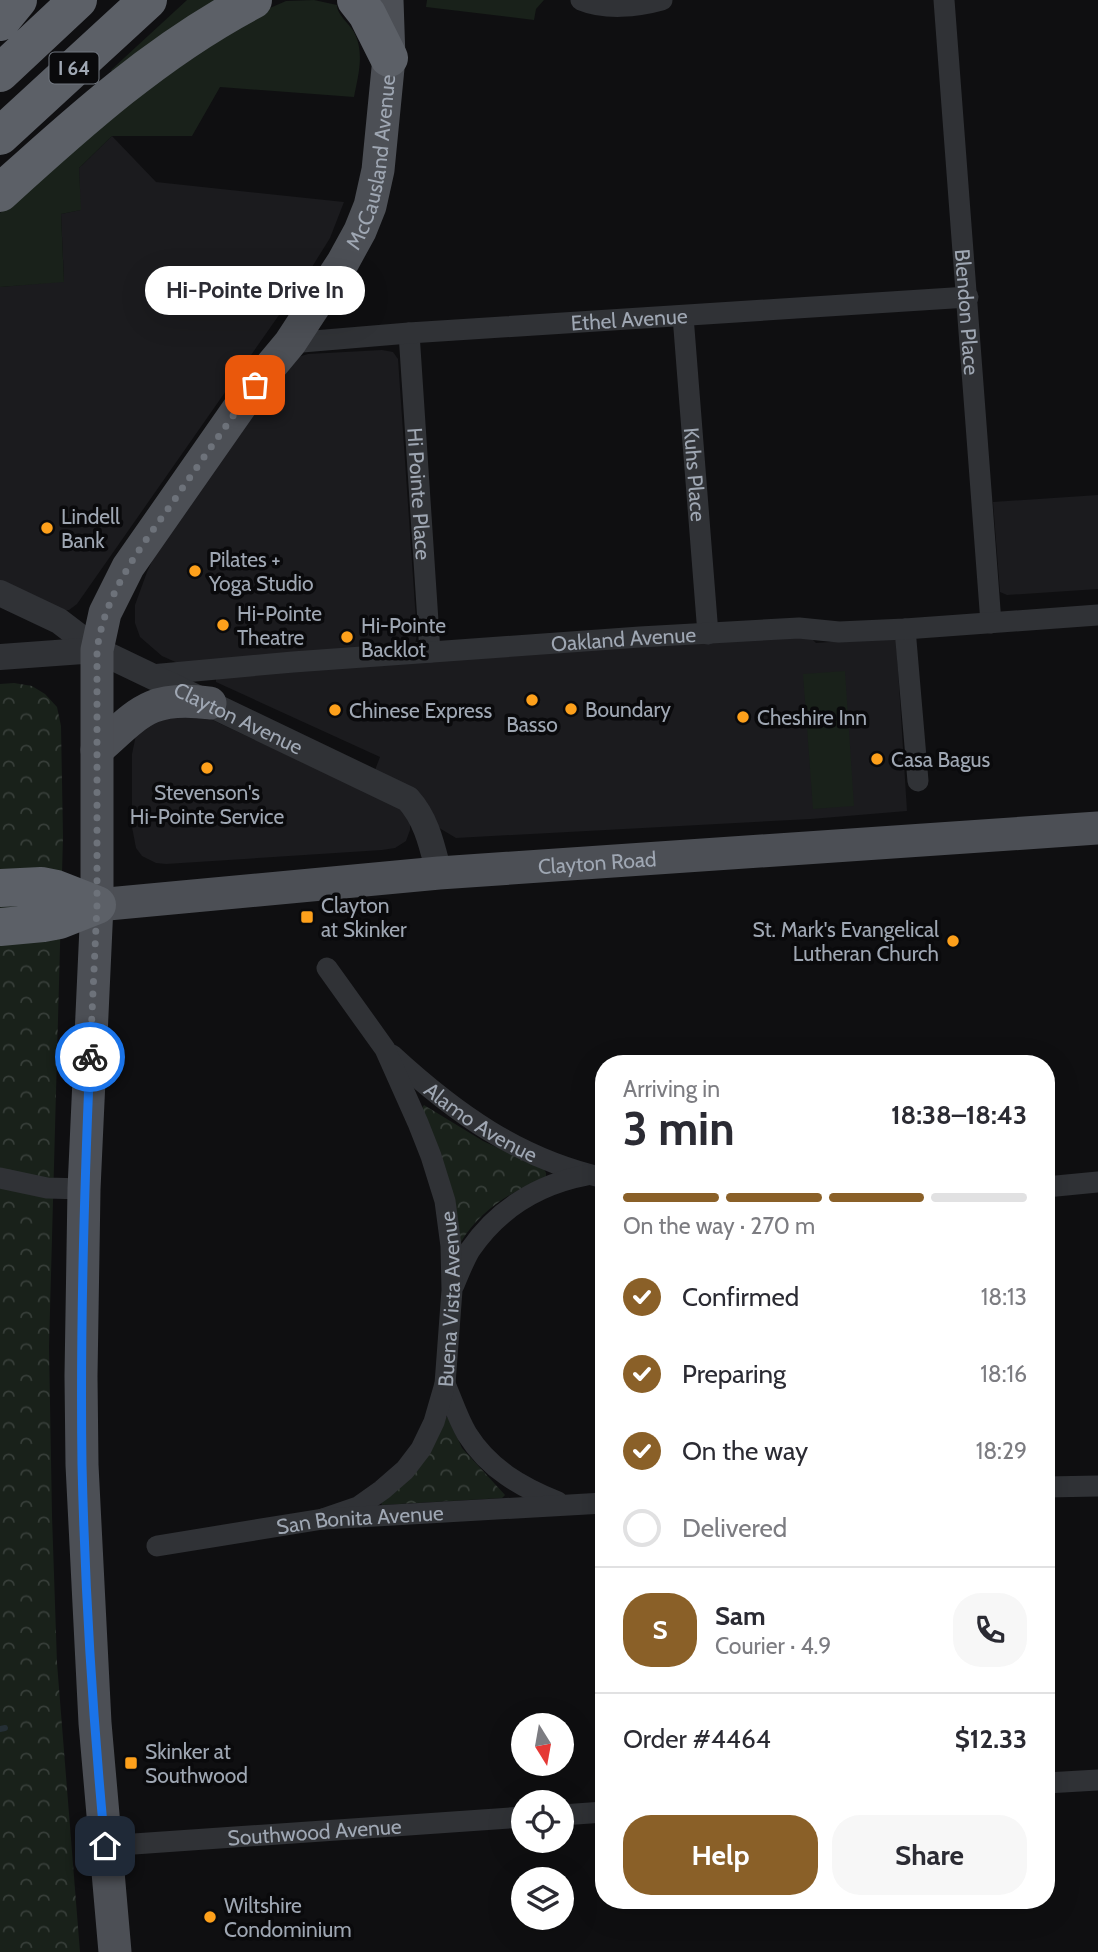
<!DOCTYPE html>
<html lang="en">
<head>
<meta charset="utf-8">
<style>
  :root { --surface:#fff; --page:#f7f7f7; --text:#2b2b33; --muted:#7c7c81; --line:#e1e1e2; --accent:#8a6028 }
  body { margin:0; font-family:Cabin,sans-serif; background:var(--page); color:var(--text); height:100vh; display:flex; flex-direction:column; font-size:26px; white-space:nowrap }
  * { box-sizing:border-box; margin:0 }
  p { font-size:23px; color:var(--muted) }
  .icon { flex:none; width:38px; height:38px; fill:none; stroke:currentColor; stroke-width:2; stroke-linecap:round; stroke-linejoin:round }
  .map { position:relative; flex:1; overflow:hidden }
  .panel { position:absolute; left:595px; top:1055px; width:460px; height:854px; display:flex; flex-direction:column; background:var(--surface); border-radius:28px; box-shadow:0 7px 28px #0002 }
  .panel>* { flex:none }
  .needle { width:46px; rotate:169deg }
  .fabs { position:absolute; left:511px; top:1713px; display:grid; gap:14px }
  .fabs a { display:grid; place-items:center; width:63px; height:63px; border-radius:50%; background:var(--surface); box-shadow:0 7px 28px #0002; font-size:35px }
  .pin { position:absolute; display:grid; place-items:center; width:60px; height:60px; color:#fff; margin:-30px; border-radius:14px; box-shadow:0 4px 10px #0006 }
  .courier { position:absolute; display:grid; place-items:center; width:70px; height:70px; margin:-35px; border:5px solid #1a73e8; border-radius:50%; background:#fff; color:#222; box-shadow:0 2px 9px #0007 }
  .bubble { position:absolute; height:49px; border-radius:24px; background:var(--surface); box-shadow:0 7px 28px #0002; font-size:23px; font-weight:800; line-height:49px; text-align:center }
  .headline em { font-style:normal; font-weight:800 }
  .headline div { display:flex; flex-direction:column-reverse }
  .headline { display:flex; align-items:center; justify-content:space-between; height:119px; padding:0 28px }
  h1 { font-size:46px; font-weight:800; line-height:52px }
  .bar { display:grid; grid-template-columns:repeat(4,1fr); gap:10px 7px; align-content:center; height:84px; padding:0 28px }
  .bar i { height:9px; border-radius:5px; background:var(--line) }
  .bar .selected { background:var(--accent) }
  .bar p { grid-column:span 4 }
  .line { display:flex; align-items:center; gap:18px; padding:0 28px; border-top:2px solid var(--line) }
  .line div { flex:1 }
  .round { display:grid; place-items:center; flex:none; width:74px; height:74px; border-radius:28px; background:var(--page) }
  ol { padding:0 28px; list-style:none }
  li { display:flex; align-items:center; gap:21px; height:77px }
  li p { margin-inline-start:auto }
  li .icon { padding:7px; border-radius:50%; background:var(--accent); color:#fff; stroke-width:4 }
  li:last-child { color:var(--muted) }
  li i { width:38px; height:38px; border:4px solid var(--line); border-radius:50% }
  .cta { display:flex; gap:14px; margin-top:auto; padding:14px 28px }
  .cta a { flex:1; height:80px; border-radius:28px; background:var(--accent); color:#fff; font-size:28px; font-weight:800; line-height:80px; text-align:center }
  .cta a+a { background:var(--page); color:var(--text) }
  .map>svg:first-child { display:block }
</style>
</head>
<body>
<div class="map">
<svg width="1098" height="1952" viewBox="0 0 1098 1952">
  <defs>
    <pattern id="park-crowns" width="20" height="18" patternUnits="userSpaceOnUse" patternTransform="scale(1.75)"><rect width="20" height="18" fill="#19211a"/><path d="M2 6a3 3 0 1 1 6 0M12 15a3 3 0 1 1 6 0" fill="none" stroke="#373e39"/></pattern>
  </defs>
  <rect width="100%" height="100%" fill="#0f0f11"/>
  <path fill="#1b1b1e" d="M112 136 156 182 344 202 330 238 307 275 77 604 69 610 63 611 0 583V287L64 281 61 214 80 210 79 168Z
    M382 350 393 352 398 359 417 635 415 644 180 664 162 656 140 637 135 623V605L147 572 153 559 290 362 298 357 308 354Z
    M1098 495V589L1007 595 1000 592 993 502Z
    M807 634 816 643 896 637 907 811 811 819 456 838 436 826 375 770 380 757 216 682V679L217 676Z
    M191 710 403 809 410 817V830L406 841 395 848 382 850 166 864 156 863 142 856 136 848 132 827V754L137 730Z"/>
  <path fill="#19211a" d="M187 0H231L116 76 111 70Z
    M314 0 337 5C337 15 349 23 354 32 365 53 358 76 354 97L220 87 192 136H112L79 168 81 210 61 214 64 282 0 287V213L77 142 127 103 263 11 286 1Z
    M427 0H544L536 9 534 20 426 7Z
    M845 671 854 806 813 809 803 674Z"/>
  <path fill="url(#park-crowns)" d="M14 683 32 686 45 694 57 707 61 726 63 837 49 1347 52 1516 57 1663 80 1952H0V684Z
    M424 1105 483 1141 544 1169 546 1173V1177C512 1191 480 1210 461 1242L458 1243 422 1108Z
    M445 1416 448 1418 462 1448 505 1495 502 1498 382 1505 381 1501Z"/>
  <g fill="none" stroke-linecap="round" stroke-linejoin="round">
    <path stroke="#252f35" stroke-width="6" d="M0 1729 5 1728"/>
    <g stroke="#303236" stroke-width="21">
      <path d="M581 0C605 10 637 7 662 0"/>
      <path id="s1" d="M944 0 991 623"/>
      <path id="s2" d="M683 316 708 634"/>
      <path id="s3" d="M409 333 430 652"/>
      <path id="s4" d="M290 343 409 333 968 297"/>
      <path d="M905 629 918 781"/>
      <path id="s5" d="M151 675 293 662 640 637 799 628 839 632 905 629 1098 615"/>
      <path id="s6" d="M392 1055C455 1113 519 1159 604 1178"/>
      <path d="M0 1178 47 1188 84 1189"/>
      <path d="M1046 1187 1098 1182"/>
      <path d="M454 1285C459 1273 464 1260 470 1250 498 1209 539 1184 587 1175"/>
      <path d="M445 1384C452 1400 458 1419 467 1434 489 1469 521 1487 558 1502"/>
      <path d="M1046 1487 1098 1486"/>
      <path id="s7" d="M323 1519 358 1507 382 1490 405 1470 421 1449 434 1422 445 1384 452 1290 451 1246 445 1201 431 1156 418 1123 385 1049 327 968"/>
      <path id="s8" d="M157 1546 323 1519 604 1503"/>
      <path d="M1046 1783 1098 1780"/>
      <path d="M562 1815 604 1812"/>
      <path id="s9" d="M105 1846 523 1817"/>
    </g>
    <g stroke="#303236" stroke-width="26">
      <path id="s10" d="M0 593 59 621 97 650 408 799C427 820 432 846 439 873"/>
      <path d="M0 657 97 650"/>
    </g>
    <g stroke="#4c4f55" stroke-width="33">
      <path d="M97 750C139 713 149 695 210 703"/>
      <path id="s11" d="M97 905 439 873 1098 828"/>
      <path id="s12" d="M115 1952 95 1723 82 1465 81 1376 84 1189 97 905V650L105 613 128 567 255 385 290 343 343 262 360 231 370 206 378 170 389 58 387 0"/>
    </g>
    <path stroke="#5c6067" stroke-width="38" d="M356 0 367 14 389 58
      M0 22 18 0
      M0 73 78 0
      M0 136 148 0
      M0 193C79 121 158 50 253 0
      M0 888 41 886 56 889 97 905
      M0 927 43 923 59 920 97 905"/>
  </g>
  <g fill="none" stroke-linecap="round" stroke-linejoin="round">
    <path stroke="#6d727a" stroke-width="7" stroke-dasharray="0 12.6" d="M90 1057 97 905V650C105 591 142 546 175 499 201 461 228 423 255 385"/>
    <path stroke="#1a73e8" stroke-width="9" d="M90 1057C84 1193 80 1329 82 1465 85 1592 93 1720 105 1846"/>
  </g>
  <g fill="#fda01b" stroke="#0a0a0c" stroke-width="2.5">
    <circle cx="47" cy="528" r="7"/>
    <circle cx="195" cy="571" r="7"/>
    <circle cx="223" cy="625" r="7"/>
    <circle cx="347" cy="637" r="7"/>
    <circle cx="532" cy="700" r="7"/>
    <circle cx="571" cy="709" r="7"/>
    <circle cx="335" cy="710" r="7"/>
    <circle cx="743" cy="717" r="7"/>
    <circle cx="877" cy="759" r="7"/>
    <circle cx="207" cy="768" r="7"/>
    <rect x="300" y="910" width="14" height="14" rx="3.5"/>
    <circle cx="953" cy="941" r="7"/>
    <rect x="124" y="1756" width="14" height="14" rx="3.5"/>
    <circle cx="210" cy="1917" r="7"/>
  </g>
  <g text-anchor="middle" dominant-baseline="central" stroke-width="7" stroke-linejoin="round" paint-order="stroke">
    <rect fill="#0a0a0c" stroke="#727881" stroke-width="2" x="49.5" y="52.5" width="49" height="31" rx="5"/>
    <g font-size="19" font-weight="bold" fill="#9fa7b3">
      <text x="74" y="68">I 64</text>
    </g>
    <g font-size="21" fill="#9fa7b3" stroke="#0a0a0c">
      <text stroke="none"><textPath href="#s12" startOffset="1872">McCausland Avenue</textPath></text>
      <text stroke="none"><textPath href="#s1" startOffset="313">Blendon Place</textPath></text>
      <text stroke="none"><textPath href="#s4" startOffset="340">Ethel Avenue</textPath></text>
      <text stroke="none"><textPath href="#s2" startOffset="159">Kuhs Place</textPath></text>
      <text stroke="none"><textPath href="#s3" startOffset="161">Hi Pointe Place</textPath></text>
      <text stroke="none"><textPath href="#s5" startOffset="474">Oakland Avenue</textPath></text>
      <text stroke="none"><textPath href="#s10" startOffset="270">Clayton Avenue</textPath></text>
      <text stroke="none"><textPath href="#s11" startOffset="502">Clayton Road</textPath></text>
      <text stroke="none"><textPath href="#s6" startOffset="112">Alamo Avenue</textPath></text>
      <text stroke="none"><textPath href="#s7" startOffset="278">Buena Vista Avenue</textPath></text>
      <text stroke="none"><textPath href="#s8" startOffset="205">San Bonita Avenue</textPath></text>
      <text stroke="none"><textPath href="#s9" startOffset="210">Southwood Avenue</textPath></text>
    </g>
    <g font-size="21" fill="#9fa7b3" stroke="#0a0a0c" text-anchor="start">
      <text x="61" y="516">Lindell<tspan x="61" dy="24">Bank</tspan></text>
      <text x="209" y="559">Pilates +<tspan x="209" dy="24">Yoga Studio</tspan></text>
      <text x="237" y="613">Hi-Pointe<tspan x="237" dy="24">Theatre</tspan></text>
      <text x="361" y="625">Hi-Pointe<tspan x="361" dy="24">Backlot</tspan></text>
      <text x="585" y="709">Boundary</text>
      <text x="349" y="710">Chinese Express</text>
      <text x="757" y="717">Cheshire Inn</text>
      <text x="532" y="724" text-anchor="middle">Basso</text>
      <text x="891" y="759">Casa Bagus</text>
      <text x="207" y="792" text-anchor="middle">Stevenson's<tspan x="207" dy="24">Hi-Pointe Service</tspan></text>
      <text x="321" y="905">Clayton<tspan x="321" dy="24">at Skinker</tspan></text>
      <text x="939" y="929" text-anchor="end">St. Mark's Evangelical<tspan x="939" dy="24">Lutheran Church</tspan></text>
      <text x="145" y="1751">Skinker at<tspan x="145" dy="24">Southwood</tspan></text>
      <text x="224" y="1905">Wiltshire<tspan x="224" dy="24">Condominium</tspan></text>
    </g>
  </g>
</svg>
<div class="fabs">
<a><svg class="needle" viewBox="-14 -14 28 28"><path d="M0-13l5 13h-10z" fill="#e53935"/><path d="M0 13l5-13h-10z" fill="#7c7c81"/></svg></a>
<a><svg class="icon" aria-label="locate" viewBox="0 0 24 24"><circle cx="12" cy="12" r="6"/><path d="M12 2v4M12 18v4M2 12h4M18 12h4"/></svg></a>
<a><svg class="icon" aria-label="layers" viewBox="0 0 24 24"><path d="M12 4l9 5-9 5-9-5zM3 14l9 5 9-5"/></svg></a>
</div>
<div class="pin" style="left:255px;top:385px;background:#ea580c"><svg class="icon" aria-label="bag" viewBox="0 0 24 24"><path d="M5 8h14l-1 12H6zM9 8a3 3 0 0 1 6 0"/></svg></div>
<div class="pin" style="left:105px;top:1846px;background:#1f2937"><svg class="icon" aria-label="home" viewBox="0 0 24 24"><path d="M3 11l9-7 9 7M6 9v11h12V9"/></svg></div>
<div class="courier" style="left:90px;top:1057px"><svg class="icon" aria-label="bike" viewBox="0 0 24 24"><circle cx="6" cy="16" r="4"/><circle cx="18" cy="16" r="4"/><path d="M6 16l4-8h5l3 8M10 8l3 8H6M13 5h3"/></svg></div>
<div class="bubble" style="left:145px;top:266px;width:220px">Hi-Pointe Drive In</div>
<section class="panel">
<div class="headline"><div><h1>3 min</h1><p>Arriving in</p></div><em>18:38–18:43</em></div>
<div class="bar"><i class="selected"></i><i class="selected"></i><i class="selected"></i><i></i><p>On the way · 270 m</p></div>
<ol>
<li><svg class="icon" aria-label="check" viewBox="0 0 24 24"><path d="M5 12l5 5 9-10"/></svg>Confirmed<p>18:13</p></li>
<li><svg class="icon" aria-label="check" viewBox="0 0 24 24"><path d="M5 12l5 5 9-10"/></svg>Preparing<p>18:16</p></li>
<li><svg class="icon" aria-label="check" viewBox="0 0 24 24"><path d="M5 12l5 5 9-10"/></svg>On the way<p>18:29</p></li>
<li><i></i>Delivered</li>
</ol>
<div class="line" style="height:126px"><b class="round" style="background:var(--accent);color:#fff">S</b><div><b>Sam</b><p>Courier · 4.9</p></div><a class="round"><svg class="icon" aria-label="phone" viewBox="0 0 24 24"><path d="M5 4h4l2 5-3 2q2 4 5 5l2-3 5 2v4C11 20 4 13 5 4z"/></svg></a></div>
<div class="line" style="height:91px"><div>Order #4464</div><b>$12.33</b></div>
<div class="cta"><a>Help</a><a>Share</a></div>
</section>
</div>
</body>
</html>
